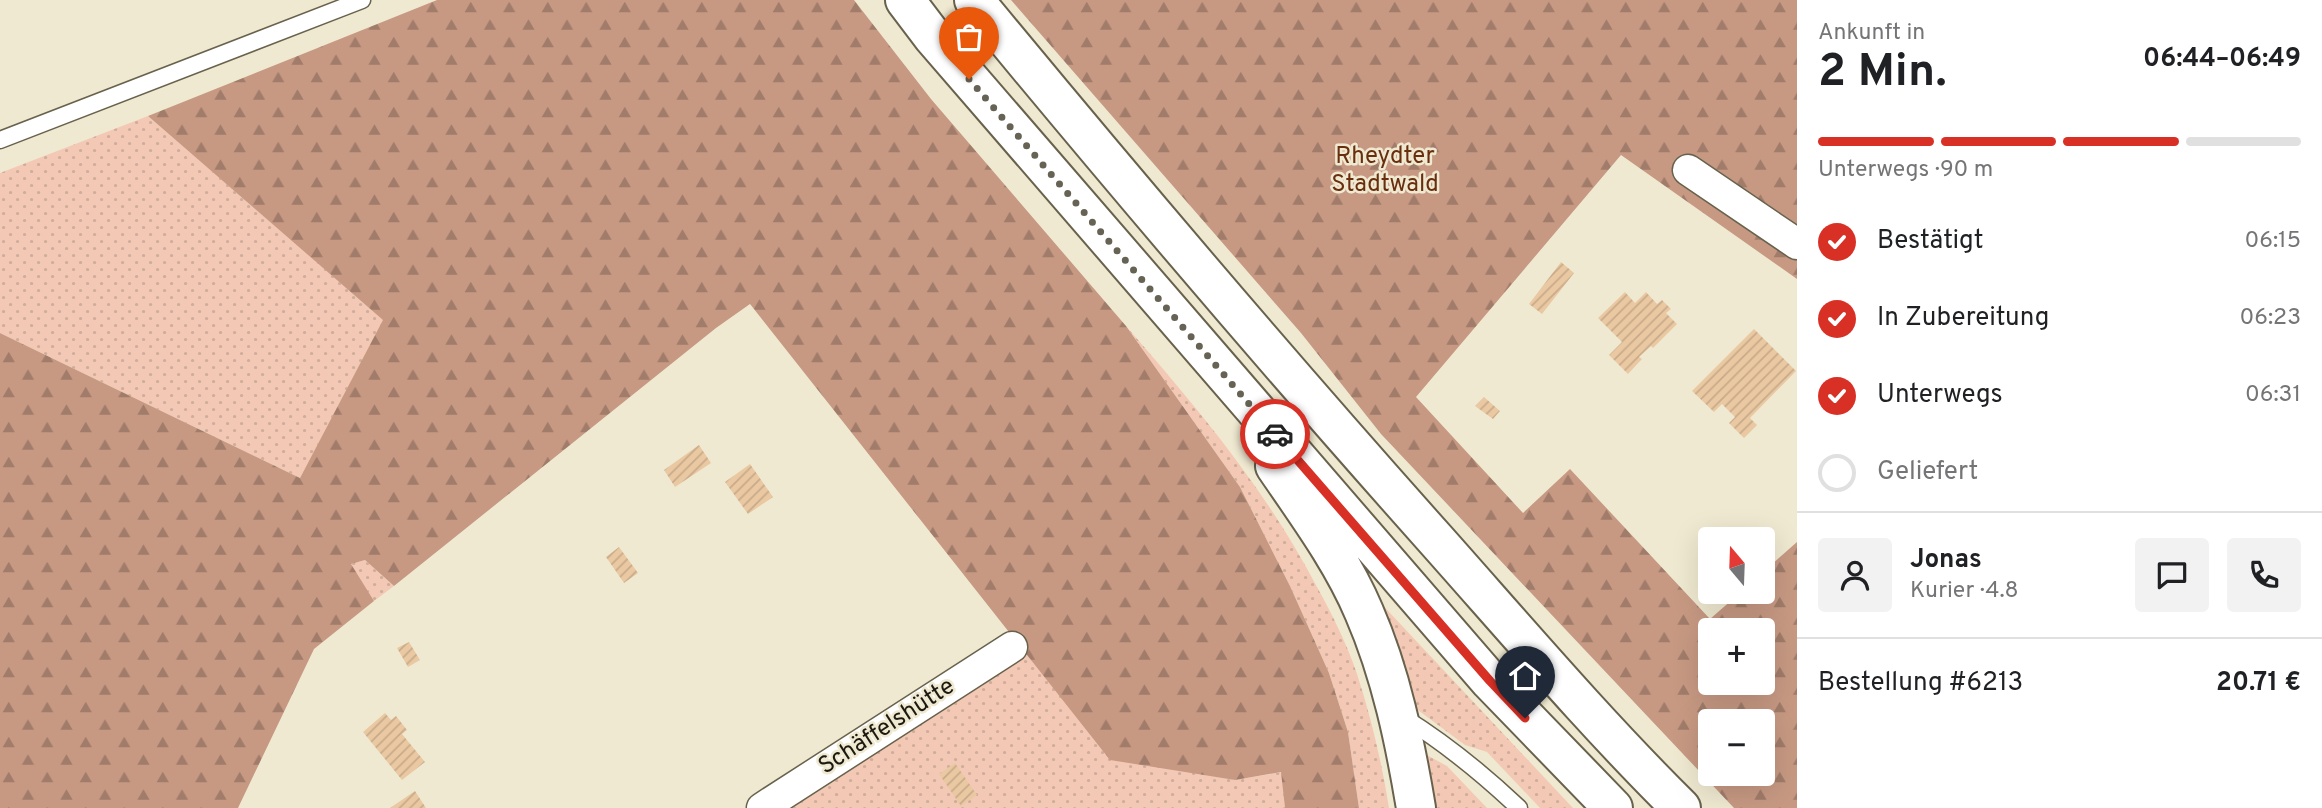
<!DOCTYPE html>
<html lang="de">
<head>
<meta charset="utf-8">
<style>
  :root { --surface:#fff; --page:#f2f2f2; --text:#202124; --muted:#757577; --line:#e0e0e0; --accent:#d93025 }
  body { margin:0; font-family:Overpass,sans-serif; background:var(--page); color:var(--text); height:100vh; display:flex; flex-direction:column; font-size:26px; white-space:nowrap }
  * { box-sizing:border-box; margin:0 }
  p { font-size:23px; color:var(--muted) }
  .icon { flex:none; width:38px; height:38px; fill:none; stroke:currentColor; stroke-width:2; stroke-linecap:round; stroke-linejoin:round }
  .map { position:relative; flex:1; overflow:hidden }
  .panel { display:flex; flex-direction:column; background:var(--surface); width:525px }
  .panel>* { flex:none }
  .needle { width:46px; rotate:341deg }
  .fabs { position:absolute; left:1698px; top:527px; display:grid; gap:14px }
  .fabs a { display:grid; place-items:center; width:77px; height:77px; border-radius:7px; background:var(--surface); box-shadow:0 7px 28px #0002; font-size:35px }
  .pin { position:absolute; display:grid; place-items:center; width:60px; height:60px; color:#fff; margin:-72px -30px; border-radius:50% 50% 50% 0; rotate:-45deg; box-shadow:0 0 7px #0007 }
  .pin .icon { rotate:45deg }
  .courier { position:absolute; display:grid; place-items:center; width:70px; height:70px; margin:-35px; border:5px solid #d93025; border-radius:50%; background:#fff; color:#222; box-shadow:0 2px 9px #0007 }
  .head em { font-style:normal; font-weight:700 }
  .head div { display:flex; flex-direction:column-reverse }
  .head { display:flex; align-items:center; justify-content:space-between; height:119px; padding:0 21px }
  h1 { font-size:46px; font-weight:700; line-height:52px }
  .bar { display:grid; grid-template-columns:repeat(4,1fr); gap:10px 7px; align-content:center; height:84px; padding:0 21px }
  .bar i { height:9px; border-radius:5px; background:var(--line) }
  .bar .current { background:var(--accent) }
  .bar p { grid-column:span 4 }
  .line { display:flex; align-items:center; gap:18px; padding:0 21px; border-top:2px solid var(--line) }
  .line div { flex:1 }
  .round { display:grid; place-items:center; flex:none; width:74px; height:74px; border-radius:7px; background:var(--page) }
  ol { padding:0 21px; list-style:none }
  li { display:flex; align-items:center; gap:21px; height:77px }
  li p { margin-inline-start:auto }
  li .icon { padding:7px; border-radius:50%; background:var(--accent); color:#fff; stroke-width:4 }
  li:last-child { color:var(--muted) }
  li i { width:38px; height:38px; border:4px solid var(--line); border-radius:50% }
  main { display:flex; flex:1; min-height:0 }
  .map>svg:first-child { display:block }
</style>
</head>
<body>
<main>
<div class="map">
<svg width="1797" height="808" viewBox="0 0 1797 808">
  <defs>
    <pattern id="grass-dots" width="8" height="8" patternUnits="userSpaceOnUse" patternTransform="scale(1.75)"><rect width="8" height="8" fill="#f3c9b5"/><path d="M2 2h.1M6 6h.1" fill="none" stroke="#d0ac9b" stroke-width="1.8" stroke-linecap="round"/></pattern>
    <pattern id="forest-firs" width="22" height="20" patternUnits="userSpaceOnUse" patternTransform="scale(1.75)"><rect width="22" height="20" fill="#c79983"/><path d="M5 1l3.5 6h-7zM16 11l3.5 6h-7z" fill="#a17c6a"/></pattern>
    <pattern id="building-hatch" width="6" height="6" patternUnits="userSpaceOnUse" patternTransform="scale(1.75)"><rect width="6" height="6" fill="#eac8a2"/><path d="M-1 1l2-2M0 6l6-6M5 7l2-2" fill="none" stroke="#c8ab8a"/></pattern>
  </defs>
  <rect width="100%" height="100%" fill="#f0e9d1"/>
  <path fill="url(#grass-dots)" d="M148 116 384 320 300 478 0 333V173Z
    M1126 326C1199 410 1265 488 1317 587 1332 614 1347 644 1357 674 1371 717 1382 763 1389 808H1359L1348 732 1329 673 1290 586 1240 487Z
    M365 560 394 586 374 601 350 564Z
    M1345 565 1573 808H1540L1487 752 1465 745 1407 702Z
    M1018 645 1234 780 1282 772 1285 808H768Z
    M1416 749 1447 766 1487 808H1424Z"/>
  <path fill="url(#forest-firs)" fill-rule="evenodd" d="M437 0H854L931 99 1126 326 1240 487 1290 586 1329 673 1348 732 1359 808H1285L1281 772 1235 780 1110 760 750 304 716 328 394 586 365 560 351 564 374 601 314 649 238 808H0V333L300 478 383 320 148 116Z
    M1011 0H1797V279L1621 155 1416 397 1523 513 1570 469 1710 619 1741 592H1762V573L1797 542V808H1734L1381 434 1301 333ZM1710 630H1762V682H1710ZM1710 721H1762V774H1710Z"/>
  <path fill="url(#building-hatch)" d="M1561 262 1574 273 1542 314 1529 304Z
    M1625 292 1635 303 1646 292 1657 304 1662 300 1671 309 1666 313 1677 324 1653 348 1651 346 1639 357 1642 359 1628 374 1609 355 1622 342 1598 318Z
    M1754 329 1796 371 1750 418 1757 425 1744 438 1729 423 1735 417 1722 404 1714 412 1692 391Z
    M1484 397 1500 411 1493 419 1475 406Z
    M699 445 711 463 675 487 664 470Z
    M750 464 773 497 748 514 725 482Z
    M619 547 638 573 624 583 606 557Z
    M409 642 420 660 408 667 397 648Z
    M385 713 391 720 396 716 407 730 402 734 425 762 402 780 363 732Z
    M955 763 977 795 961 806 939 774Z
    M415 791 426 808H390Z"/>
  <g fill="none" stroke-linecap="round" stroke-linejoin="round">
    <defs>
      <path id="lane" d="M0 140 362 0
        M1403 717C1445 743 1483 774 1519 808"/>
      <path id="street" d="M1688 170 1797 244
        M762 808 1012 647"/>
      <path id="highway" d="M905 0 933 37 1490 681 1613 808
        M974 0C1125 183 1279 364 1437 541 1517 631 1596 724 1681 808
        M1275 466C1307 513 1342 560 1364 612 1391 674 1405 742 1416 808"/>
    </defs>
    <use href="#lane" stroke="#68624d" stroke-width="19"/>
    <use href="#street" stroke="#68624d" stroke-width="33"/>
    <use href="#highway" stroke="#68624d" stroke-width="42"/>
    <use href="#lane" stroke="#fff" stroke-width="16"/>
    <use href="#street" stroke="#fff" stroke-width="30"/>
    <use href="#highway" stroke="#fff" stroke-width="38"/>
  </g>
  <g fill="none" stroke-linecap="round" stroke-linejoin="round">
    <path stroke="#666254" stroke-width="7" stroke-dasharray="0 12.6" d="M969 79 1275 434"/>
    <path stroke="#d93025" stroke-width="9" d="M1275 434 1490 681 1525 718"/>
  </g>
  <g text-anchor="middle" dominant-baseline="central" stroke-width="5" stroke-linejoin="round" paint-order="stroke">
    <g font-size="24" fill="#682e0d" stroke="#f0e9d1">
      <text x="1385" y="157">Rheydter<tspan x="1385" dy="28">Stadtwald</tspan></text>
    </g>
    <g font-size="24" fill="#1c1911" stroke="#f0e9d1">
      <text transform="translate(887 727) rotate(-33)">Schäffelshütte</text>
    </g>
  </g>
</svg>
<div class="fabs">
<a><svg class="needle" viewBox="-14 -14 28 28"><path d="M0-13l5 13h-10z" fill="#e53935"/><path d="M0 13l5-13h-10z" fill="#757577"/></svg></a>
<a>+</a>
<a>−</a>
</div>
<div class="pin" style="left:969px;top:79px;background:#ea580c"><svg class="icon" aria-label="bag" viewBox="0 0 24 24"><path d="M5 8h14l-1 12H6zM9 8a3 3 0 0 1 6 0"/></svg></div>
<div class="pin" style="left:1525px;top:718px;background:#1f2937"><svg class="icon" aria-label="home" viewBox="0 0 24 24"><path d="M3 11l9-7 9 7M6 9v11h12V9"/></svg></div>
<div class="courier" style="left:1275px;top:434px"><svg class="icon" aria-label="car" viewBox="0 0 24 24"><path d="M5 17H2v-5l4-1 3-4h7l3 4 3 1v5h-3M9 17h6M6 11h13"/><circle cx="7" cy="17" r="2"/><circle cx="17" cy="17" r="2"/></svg></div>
</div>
<section class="panel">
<div class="head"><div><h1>2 Min.</h1><p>Ankunft in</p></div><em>06:44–06:49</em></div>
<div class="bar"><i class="current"></i><i class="current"></i><i class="current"></i><i></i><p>Unterwegs · 90 m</p></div>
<ol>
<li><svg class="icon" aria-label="check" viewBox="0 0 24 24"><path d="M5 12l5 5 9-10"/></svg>Bestätigt<p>06:15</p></li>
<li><svg class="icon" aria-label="check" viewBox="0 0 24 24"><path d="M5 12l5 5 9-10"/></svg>In Zubereitung<p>06:23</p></li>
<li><svg class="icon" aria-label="check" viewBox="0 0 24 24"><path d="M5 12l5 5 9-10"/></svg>Unterwegs<p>06:31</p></li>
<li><i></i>Geliefert</li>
</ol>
<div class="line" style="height:126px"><a class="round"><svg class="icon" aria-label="person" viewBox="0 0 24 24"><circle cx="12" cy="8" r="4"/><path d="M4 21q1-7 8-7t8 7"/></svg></a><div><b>Jonas</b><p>Kurier · 4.8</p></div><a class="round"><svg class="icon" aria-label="chat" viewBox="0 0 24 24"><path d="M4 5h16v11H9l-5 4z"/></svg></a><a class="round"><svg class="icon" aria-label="phone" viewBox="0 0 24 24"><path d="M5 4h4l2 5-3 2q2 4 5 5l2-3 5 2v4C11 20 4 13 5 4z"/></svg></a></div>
<div class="line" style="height:91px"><div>Bestellung #6213</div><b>20.71 €</b></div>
</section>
</main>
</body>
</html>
